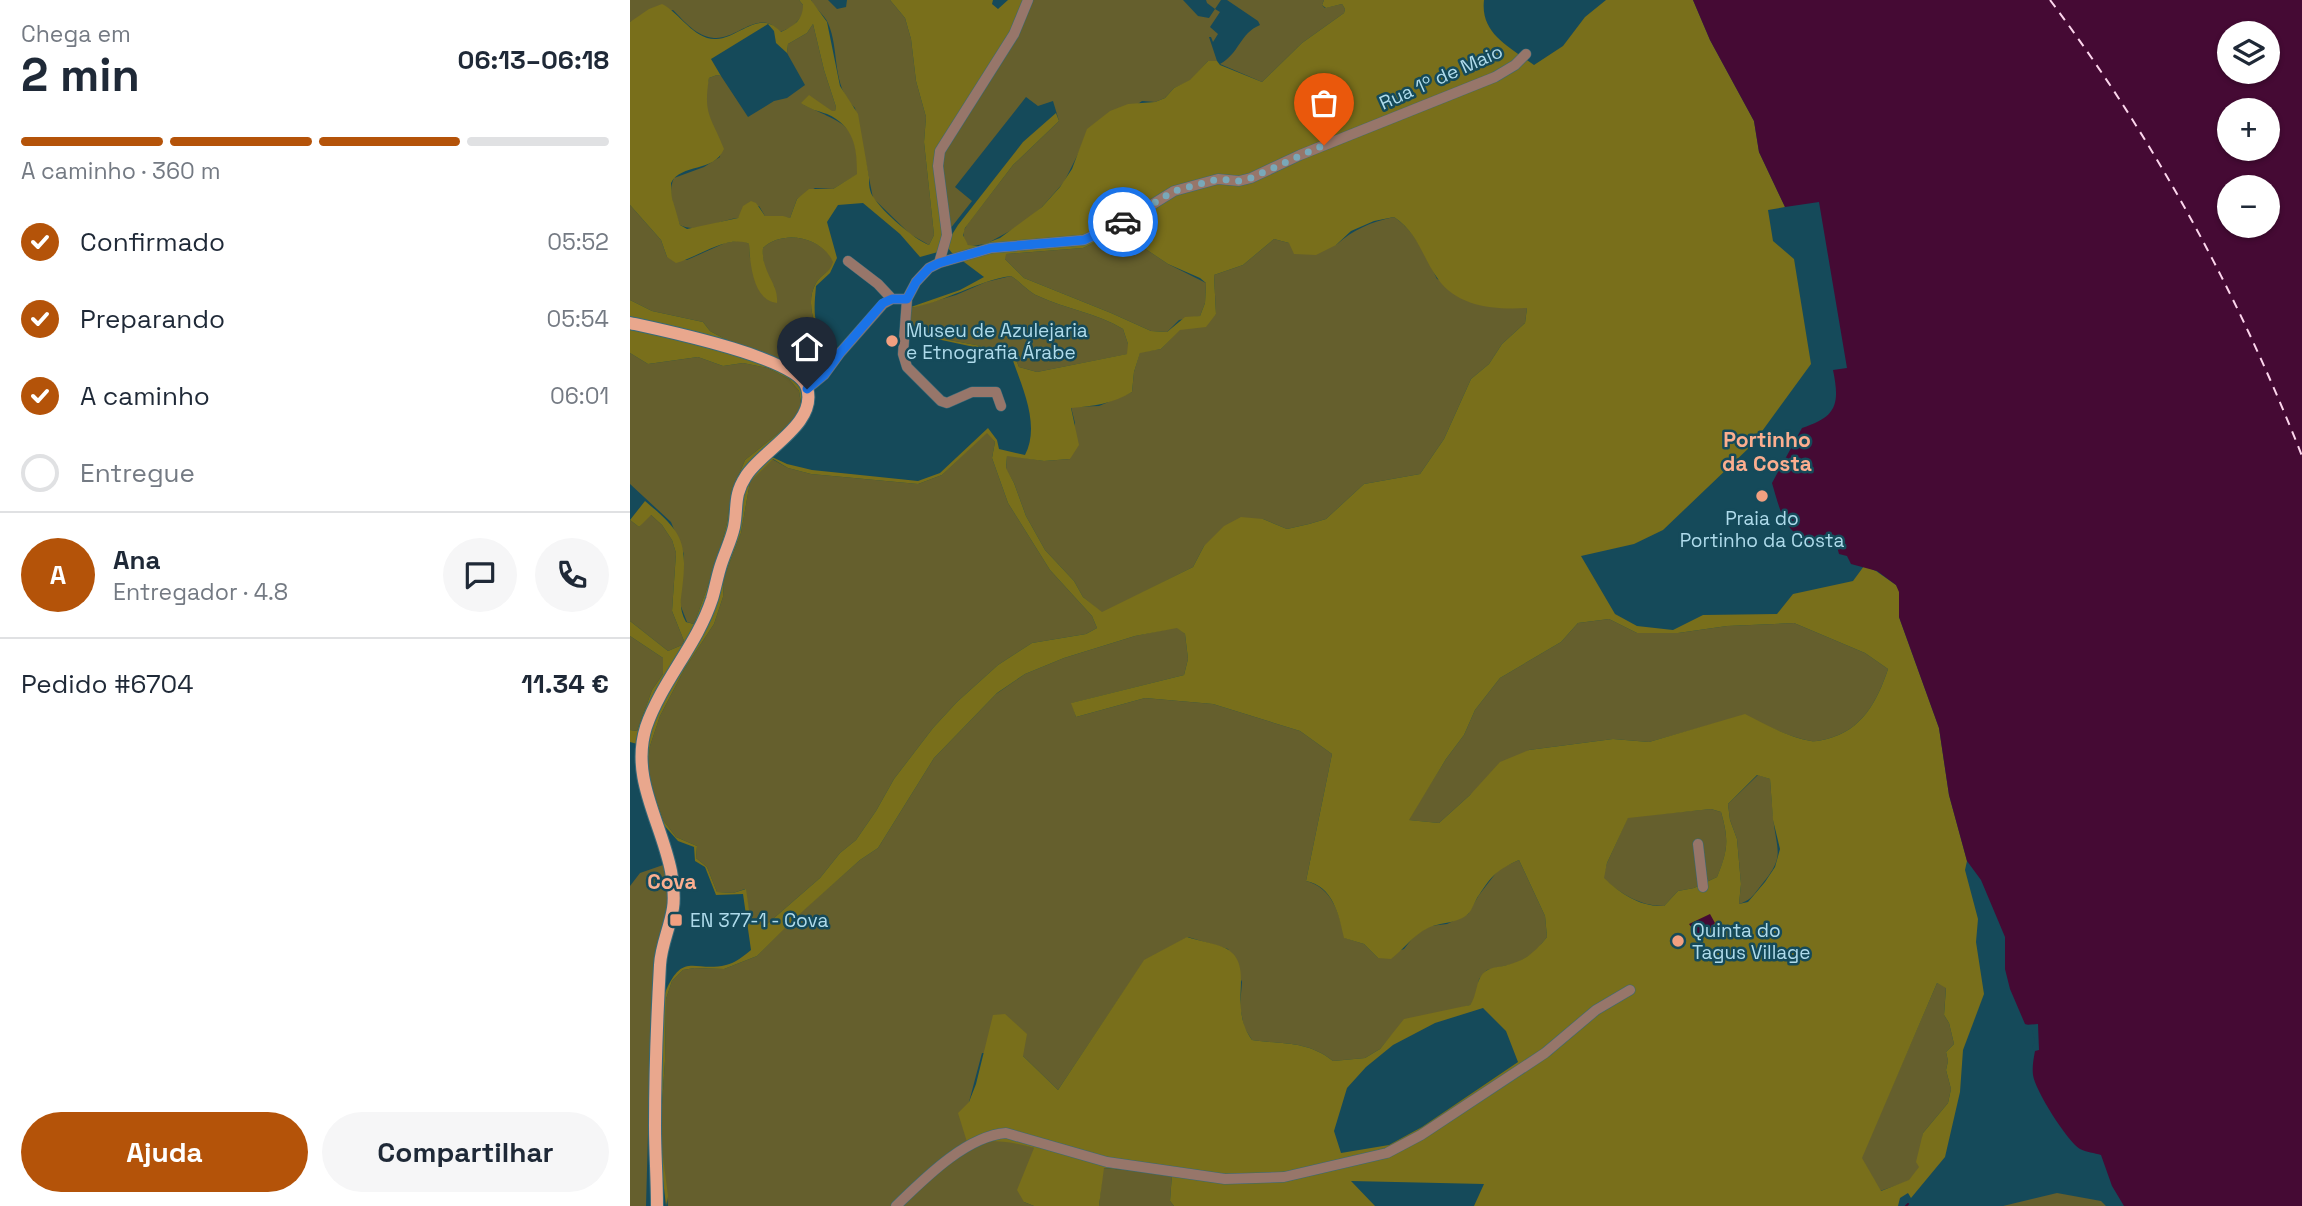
<!DOCTYPE html>
<html lang="pt">
<head>
<meta charset="utf-8">
<style>
  :root { --surface:#fff; --page:#f6f6f7; --text:#1f2937; --muted:#747a83; --line:#e0e1e3; --accent:#b45309 }
  body { margin:0; font-family:"Space Grotesk",sans-serif; background:var(--page); color:var(--text); height:100vh; display:flex; flex-direction:column; font-size:26px; white-space:nowrap }
  * { box-sizing:border-box; margin:0 }
  p { font-size:23px; color:var(--muted) }
  .icon { flex:none; width:38px; height:38px; fill:none; stroke:currentColor; stroke-width:2; stroke-linecap:round; stroke-linejoin:round }
  .map { position:relative; flex:1; overflow:hidden }
  .details { display:flex; flex-direction:column; background:var(--surface); width:630px }
  .details>* { flex:none }
  .tools { position:absolute; left:1587px; top:21px; display:grid; gap:14px }
  .tools a { display:grid; place-items:center; width:63px; height:63px; border-radius:50%; background:var(--surface); box-shadow:0 2px 5px #0004; font-size:35px }
  .pin { position:absolute; display:grid; place-items:center; width:60px; height:60px; color:#fff; margin:-72px -30px; border-radius:50% 50% 50% 0; rotate:-45deg; box-shadow:0 0 7px #0007 }
  .pin .icon { rotate:45deg }
  .courier { position:absolute; display:grid; place-items:center; width:70px; height:70px; margin:-35px; border:5px solid #1a73e8; border-radius:50%; background:#fff; color:#222; box-shadow:0 2px 9px #0007 }
  .summary em { font-style:normal; font-weight:600 }
  .summary div { display:flex; flex-direction:column-reverse }
  .summary { display:flex; align-items:center; justify-content:space-between; height:119px; padding:0 21px }
  h1 { font-size:46px; font-weight:600; line-height:52px }
  .bar { display:grid; grid-template-columns:repeat(4,1fr); gap:10px 7px; align-content:center; height:84px; padding:0 21px }
  .bar i { height:9px; border-radius:5px; background:var(--line) }
  .bar .active { background:var(--accent) }
  .bar p { grid-column:span 4 }
  .line { display:flex; align-items:center; gap:18px; padding:0 21px; border-top:2px solid var(--line) }
  .line div { flex:1 }
  .round { display:grid; place-items:center; flex:none; width:74px; height:74px; border-radius:37px; background:var(--page) }
  ol { padding:0 21px; list-style:none }
  li { display:flex; align-items:center; gap:21px; height:77px }
  li p { margin-inline-start:auto }
  li .icon { padding:7px; border-radius:50%; background:var(--accent); color:#fff; stroke-width:4 }
  li:last-child { color:var(--muted) }
  li i { width:38px; height:38px; border:4px solid var(--line); border-radius:50% }
  .action { display:flex; gap:14px; margin-top:auto; padding:14px 21px }
  .action a { flex:1; height:80px; border-radius:42px; background:var(--accent); color:#fff; font-size:28px; font-weight:600; line-height:80px; text-align:center }
  .action a+a { background:var(--page); color:var(--text) }
  main { display:flex; flex:1; min-height:0 }
  .map>svg:first-child { display:block }
</style>
</head>
<body>
<main>
<section class="details">
<div class="summary"><div><h1>2 min</h1><p>Chega em</p></div><em>06:13–06:18</em></div>
<div class="bar"><i class="active"></i><i class="active"></i><i class="active"></i><i></i><p>A caminho · 360 m</p></div>
<ol>
<li><svg class="icon" aria-label="check" viewBox="0 0 24 24"><path d="M5 12l5 5 9-10"/></svg>Confirmado<p>05:52</p></li>
<li><svg class="icon" aria-label="check" viewBox="0 0 24 24"><path d="M5 12l5 5 9-10"/></svg>Preparando<p>05:54</p></li>
<li><svg class="icon" aria-label="check" viewBox="0 0 24 24"><path d="M5 12l5 5 9-10"/></svg>A caminho<p>06:01</p></li>
<li><i></i>Entregue</li>
</ol>
<div class="line" style="height:126px"><b class="round" style="background:var(--accent);color:#fff">A</b><div><b>Ana</b><p>Entregador · 4.8</p></div><a class="round"><svg class="icon" aria-label="chat" viewBox="0 0 24 24"><path d="M4 5h16v11H9l-5 4z"/></svg></a><a class="round"><svg class="icon" aria-label="phone" viewBox="0 0 24 24"><path d="M5 4h4l2 5-3 2q2 4 5 5l2-3 5 2v4C11 20 4 13 5 4z"/></svg></a></div>
<div class="line" style="height:91px"><div>Pedido #6704</div><b>11.34 €</b></div>
<div class="action"><a>Ajuda</a><a>Compartilhar</a></div>
</section>
<div class="map">
<svg width="1672" height="1206" viewBox="0 0 1672 1206">
  <rect width="100%" height="100%" fill="#154a5a"/>
  <path fill="#655f2d" d="M0 0H169L173 5V15L162 27 150 32C129 7 108 40 84 38 66 36 55 22 43 10L0 22Z
    M181 0H198L207 9 216 7 217 0H260L275 18 281 39 286 81 296 117 294 142 304 235 299 245 280 234 243 198 225 108C201 86 210 50 198 23 194 14 185 9 181 0Z
    M400 0H553L568 16 579 18 585 9 577 3 576 0H591L585 9 590 12 580 27 588 34 583 42 581 37H579L587 61H578L560 81 544 88 535 98 525 102 512 101 454 142 434 182 412 207 389 226 356 244 340 246 335 243 333 232 337 225 383 165 429 121 423 101 408 106 396 97 325 187 342 201 320 229 311 157Z
    M597 0H694L692 5 695 8 712 4 715 9 714 13 672 43 632 82 590 64C609 54 610 33 630 25L628 21Z
    M183 24 194 70 206 107 205 112 174 105C215 125 227 122 228 174L203 189 185 188 167 199 160 218 135 216 129 206 112 213 108 218C90 220 66 234 50 225 45 211 37 192 44 178L74 167 90 157C92 133 80 128 76 107 74 97 77 87 79 78L87 75 91 76 118 117 144 101 157 98 175 85 157 53 158 44 177 33Z
    M0 205 31 240 37 257 57 260 95 243 112 240 119 244 120 258 145 288C136 275 132 264 133 248 153 229 192 237 204 262 200 273 191 274 186 283 173 305 188 335 199 354L193 368 183 372 161 362 104 344 80 331 73 322 22 311 0 300Z
    M764 217C786 232 796 256 807 279L897 308 895 323 872 344 859 364 841 379 814 439 790 474 734 484 696 519 679 524 657 529 633 519 574 546 563 567 472 613 453 597 444 581 415 550 396 516 384 483 376 469 377 455 414 461 440 459 445 423 441 407 469 406 502 392 504 372 510 352 531 349 549 330 586 314 584 275 613 265 644 239 659 243 706 245C724 229 741 222 764 217Z
    M480 235 496 236 538 264 576 283 575 303 570 316 549 320 537 332 521 331 481 313 394 278 375 259V254L453 248Z
    M381 276C391 282 397 291 408 296 436 309 467 313 493 329L498 344V354L407 372 389 367 383 352 298 336C281 331 278 324 281 308L326 295 356 282Z
    M0 353 18 364 68 357 93 366 113 363 138 368 159 379 169 391 171 404 167 418 115 460 102 491 97 523 88 558 64 624 57 622 50 604 54 554 41 522 0 484Z
    M357 432 365 442 362 458 378 503 420 570 462 616 467 628 456 634 402 643 368 665 327 702 303 728 264 779 246 811 226 840 210 853 190 878 136 925 121 923 115 889 103 893 87 892 77 867 66 858 67 846 46 837 33 820 17 772 20 746 30 716 55 668 84 624 93 597 94 577 111 533 120 482 142 459 158 468 181 474 288 484 312 475Z
    M18 515H21L32 525 42 540 46 553 42 611 54 641 52 645 38 651 0 621V520L9 527Z
    M979 619 1007 633H1048L1097 626 1164 623 1235 653 1258 669C1247 702 1232 730 1197 739 1191 740 1186 742 1181 741 1157 737 1136 725 1115 715L1019 742 983 739 899 750 840 795 809 823 778 820 816 759 834 735 845 710 870 678 931 642 948 623Z
    M547 627 555 634 558 659 554 675 442 703 446 717 515 698 583 704 670 731 702 754 676 881C703 888 709 914 715 938L734 944 748 958 774 949 785 935 800 926 817 924 838 914 849 895 869 869 889 860 915 916 917 937 905 952 887 963 857 970 849 979 846 998 840 1005 817 1012 761 1036 750 1049 735 1058 703 1061C676 1040 653 1045 622 1040L614 1027 610 1006 612 982 598 949 558 937 514 961 428 1090 393 1056 352 1053 339 1102 364 1140 384 1142 405 1148 399 1166 394 1202 404 1206H38L30 1133 35 1061 36 999 42 981 53 970 64 968 94 969 127 956 162 920 230 860 248 848 304 758 366 694 395 674 434 658 505 636Z
    M0 636 33 658V674L22 690 7 731 0 730Z
    M1128 775 1140 779C1141 792 1142 805 1143 817 1147 854 1156 856 1129 888 1123 896 1119 901 1109 904L1111 884 1107 839 1100 820 1098 804Z
    M1081 809 1091 812C1099 840 1098 851 1087 877L1064 888 1048 891 1034 906C1010 906 991 894 973 878L977 863 998 817Z
    M36 864 38 909 26 949 22 992 16 1206H0V886L10 873Z
    M1307 983 1316 987 1314 1015 1319 1023 1324 1044 1316 1052 1318 1061 1316 1070 1321 1089 1318 1103 1293 1133 1290 1167 1279 1181 1250 1191 1231 1158Z
    M473 1168 542 1174 540 1201 544 1206H469Z
    M1427 1193 1471 1201 1476 1206H1373Z"/>
  <path fill="#796f1b" fill-rule="evenodd" d="M169 0H181L197 22 210 86 228 114 239 177C239 184 239 192 244 198 252 211 285 240 299 245L304 235 294 142 296 117 286 81 281 39 275 18 260 0H363L362 4 368 9 378 0H396L389 19 311 146 315 235 308 252 290 257 270 234 233 203 208 205 197 222 207 258 200 273 186 286C185 299 183 313 187 325 191 339 205 350 197 366 192 374 187 374 178 374L181 400 142 457 157 464 182 470 288 481 310 473 358 428 367 440 369 449 395 455C411 424 391 385 381 355L293 336 282 332 278 323V308L330 290 354 277 322 253 318 248V241L328 225 393 142 426 113 429 121 383 165 335 228 333 235 338 245 349 246 370 238 412 207 430 187 442 169 457 129 480 111 498 104 525 102 535 98 544 88 560 80 578 61H587L590 65 632 82 672 43 714 13 715 9 712 4 696 8 692 5 694 0H854C850 34 880 47 904 65L933 46 955 17 976 0H1063L1080 40 1124 121 1129 152 1155 207 1138 210 1143 241 1164 259 1181 364 1122 445 1033 530 1004 544 951 556 985 614 1007 626 1043 630 1073 615 1147 614 1163 594 1223 581 1234 566 1246 571 1266 585 1270 592 1269 617 1309 728 1319 795 1337 861 1335 870 1348 919 1346 942 1354 994 1333 1050 1330 1092 1315 1157 1281 1198 1278 1193 1270 1198 1268 1206H844L854 1184 721 1181 745 1206H544L540 1201 542 1174 474 1168 469 1206H404L394 1202 387 1190 404 1148C381 1141 361 1140 337 1142L328 1113 339 1102 346 1084 363 1015 375 1014 397 1034 393 1056 428 1090 514 960 557 937C570 941 584 943 595 948 619 960 608 988 611 1009 612 1021 615 1030 622 1040 653 1045 676 1040 703 1061L735 1058 750 1049 774 1019 840 1005C848 995 845 978 856 971 861 967 871 967 877 965 895 961 906 951 917 937L915 916 889 860C867 870 862 875 849 895 845 900 843 909 838 914 827 924 810 922 798 928 783 935 774 949 761 959L748 958 734 944 714 938C709 915 703 886 676 881L702 754 670 731 583 704 515 698 446 717 441 703 554 675 558 659 555 634 547 628 505 636 434 658 395 674 367 693 304 758 248 848 230 860 163 920 127 956 94 969 64 968 53 970 42 981 36 999 35 1061 30 1133 38 1196 36 1206 28 1135 35 993C53 950 64 973 96 965 105 963 114 956 121 950L113 894 86 895 75 867 65 861 64 847 48 841 32 823 15 775 18 747 0 742V730L7 731 22 690 33 674V658L0 636V621L38 651 52 645 54 641 42 611 46 553 42 540 32 525 21 515 9 527 0 520 15 501C52 532 58 541 52 590 50 603 50 611 56 622L64 624 88 558 97 523 102 491 115 460 167 418 171 403 169 391 159 379 138 368 113 363 93 366 68 357 18 364 0 353V300L22 311 73 322 80 331 104 344 161 362 184 372 193 368 199 354C188 335 173 305 186 283 191 274 200 273 203 262 192 237 153 229 133 248 131 273 149 283 147 303 123 301 120 263 119 244 99 234 66 258 46 263L37 257 31 240 0 205V22L19 9 32 4C50 13 64 40 86 39 110 38 129 8 151 32 164 26 173 20 173 5ZM138 24 144 31 146 43 157 53 158 44 177 33 183 24 194 70 206 107 205 111H202L179 95 171 103C179 109 188 111 197 114 224 126 227 147 227 174L203 189H179L167 199 160 218 153 216H135L126 203 121 201 113 206 108 218 57 229 50 225 42 198 41 183C51 163 84 173 94 149 81 116 73 115 79 78L87 75 91 76 81 59ZM764 217C789 234 792 257 808 279 827 307 866 310 897 308L895 323 872 344 859 364 841 379 814 439 790 474 734 484 696 519 679 524 657 529 633 519 611 517 594 526 574 546 563 567 472 612 453 597 444 581 415 550 396 516 384 483 376 468 377 456 414 461 440 459 449 445 441 408C464 406 482 404 502 392L504 372 510 353 531 349 550 330 576 327 586 314 584 275 613 265 644 239 659 243 664 254 686 255 706 245 721 231 744 221ZM480 235 496 236 538 264 570 278 576 283 575 303 570 316 555 317 537 332 521 331 481 313 394 278 375 259 376 254 453 248ZM381 276C391 282 397 291 408 296 436 309 467 313 493 329L498 344 497 354 407 372 389 367 383 352 298 336C281 331 278 324 280 308 316 302 346 281 381 276ZM357 433 365 442 362 458 378 503 420 570 462 616 467 628 456 634 402 643 368 665 327 702 303 728 264 779 246 811 226 840 210 853 190 878 136 925 121 923 116 889 103 893 87 892 77 867 66 858 67 846 46 837 33 820 17 772 20 746 30 716 55 668 84 624 93 597 94 577 111 533 120 482 143 459 158 468 181 474 288 484 312 475ZM979 619 1007 633H1048L1097 626 1164 623 1235 653 1258 669C1247 702 1232 730 1197 739 1191 740 1186 742 1181 741 1157 737 1137 725 1115 714L1019 742 983 739 899 750 870 762 840 795 809 823 779 820 816 759 834 735 845 710 870 678 931 642 948 623ZM1127 775 1140 779 1143 820 1150 849 1145 867 1135 882 1118 902 1109 904 1111 884 1107 839 1100 820 1098 804ZM1081 809 1091 812C1099 840 1098 850 1087 877L1064 888 1048 891 1034 906C1010 907 991 894 974 878L977 863 998 818ZM1307 983 1316 988 1314 1015 1319 1023 1324 1044 1316 1052 1318 1061 1316 1070 1321 1089 1318 1103 1293 1133 1286 1162 1289 1167 1279 1180 1251 1191 1232 1158ZM853 1008 876 1031 888 1062 792 1127 759 1145 711 1153 704 1131 717 1088 736 1067 763 1045 805 1023Z"/>
  <path fill="#450a34" fill-rule="evenodd" d="M1063 0H1672V1206H1494L1482 1186 1471 1155C1465 1153 1456 1152 1450 1149 1437 1141 1405 1090 1403 1075 1401 1057 1410 1044 1405 1027L1395 1024 1380 989 1375 969V937L1351 880 1337 861 1319 795 1309 728 1269 617V592L1266 585 1247 571 1221 564 1217 556 1209 554 1205 539 1199 533 1185 547C1154 531 1151 514 1142 483L1172 428C1207 417 1210 404 1203 370L1217 368 1189 202 1155 207 1129 152 1124 121 1080 40ZM1600 33H1638V72H1600ZM1600 110H1638V149H1600ZM1600 187H1638V226H1600Z
    M1080 914 1085 923 1070 939 1059 924Z"/>
  <path fill="#154a5a" d="M1408 1024 1409 1050 1405 1051 1402 1048 1405 1041 1402 1030 1395 1028V1025Z"/>
  <g fill="none" stroke-linecap="round" stroke-linejoin="round">
    <path stroke="#450a34" stroke-width="2" d="M1276 1206 1278 1204"/>
    <path stroke="#fcd5ec" stroke-width="2" stroke-dasharray="9 7" stroke-linecap="butt" d="M1420 0C1525 140 1608 294 1672 456"/>
    <defs>
      <path id="minor" d="M218 261 248 284 262 299H277
        M309 263 317 235 308 166 310 151 384 34 398 0
        M177 389 194 375 210 353 253 304 262 299
        M371 406 366 392H342L317 403 311 401 277 367 273 354 277 299 286 282 299 268 309 263 361 248 454 240 499 219 544 191 588 179 609 181 621 178 670 155 865 77 885 65 896 54
        M1068 844 1073 887
        M266 1206C294 1179 336 1136 376 1133L477 1162 595 1179 654 1177 757 1153 791 1135 915 1053 966 1010 1000 990"/>
      <path id="major" d="M0 323C32 330 168 358 177 388 188 424 132 450 116 476 103 496 108 507 104 527 101 541 94 554 90 568 87 578 85 589 82 599 67 645 32 681 16 727 0 778 31 821 41 871 43 883 45 896 43 908 40 928 31 945 30 965 27 1018 25 1073 25 1126 25 1153 27 1179 27 1206"/>
    </defs>
    <use href="#minor" stroke="#376a7a" stroke-width="11"/>
    <use href="#major" stroke="#376a7a" stroke-width="14"/>
    <use href="#minor" stroke="#97766a" stroke-width="10"/>
    <use href="#major" stroke="#e9a78d" stroke-width="12"/>
  </g>
  <g fill="none" stroke-linecap="round" stroke-linejoin="round">
    <path stroke="#79a8b8" stroke-width="7" stroke-dasharray="0 12.6" d="M493 222 544 191 588 179 609 181 621 178 694 145"/>
    <path stroke="#1a73e8" stroke-width="9" d="M177 389 194 375 210 353 253 303 262 299H277L286 282 299 268 309 263 361 248 454 240 493 222"/>
  </g>
  <g fill="#f2a080" stroke="#154a5a" stroke-width="2.5">
    <circle cx="262" cy="341" r="7"/>
    <circle cx="1132" cy="496" r="7"/>
    <rect x="39" y="913" width="14" height="14" rx="3.5"/>
    <circle cx="1048" cy="941" r="7"/>
  </g>
  <g text-anchor="middle" dominant-baseline="central" stroke-width="5" stroke-linejoin="round" paint-order="stroke">
    <g font-size="19" fill="#afdbeb" stroke="#154a5a">
      <text transform="translate(811 77) rotate(-24)">Rua 1º de Maio</text>
    </g>
    <g font-size="19" fill="#afdbeb" stroke="#154a5a" text-anchor="start">
      <text x="276" y="330">Museu de Azulejaria<tspan x="276" dy="22">e Etnografia Árabe</tspan></text>
      <text x="1132" y="518" text-anchor="middle">Praia do<tspan x="1132" dy="22">Portinho da Costa</tspan></text>
      <text x="60" y="920">EN 377-1 - Cova</text>
      <text x="1062" y="930">Quinta do<tspan x="1062" dy="22">Tagus Village</tspan></text>
    </g>
    <g font-size="21" font-weight="bold" fill="#fbae8f" stroke="#154a5a">
      <text x="1137" y="439">Portinho<tspan x="1137" dy="24">da Costa</tspan></text>
      <text x="42" y="881">Cova</text>
    </g>
  </g>
</svg>
<div class="tools">
<a><svg class="icon" aria-label="layers" viewBox="0 0 24 24"><path d="M12 4l9 5-9 5-9-5zM3 14l9 5 9-5"/></svg></a>
<a>+</a>
<a>−</a>
</div>
<div class="pin" style="left:694px;top:145px;background:#ea580c"><svg class="icon" aria-label="bag" viewBox="0 0 24 24"><path d="M5 8h14l-1 12H6zM9 8a3 3 0 0 1 6 0"/></svg></div>
<div class="pin" style="left:177px;top:389px;background:#1f2937"><svg class="icon" aria-label="home" viewBox="0 0 24 24"><path d="M3 11l9-7 9 7M6 9v11h12V9"/></svg></div>
<div class="courier" style="left:493px;top:222px"><svg class="icon" aria-label="car" viewBox="0 0 24 24"><path d="M5 17H2v-5l4-1 3-4h7l3 4 3 1v5h-3M9 17h6M6 11h13"/><circle cx="7" cy="17" r="2"/><circle cx="17" cy="17" r="2"/></svg></div>
</div>
</main>
</body>
</html>
